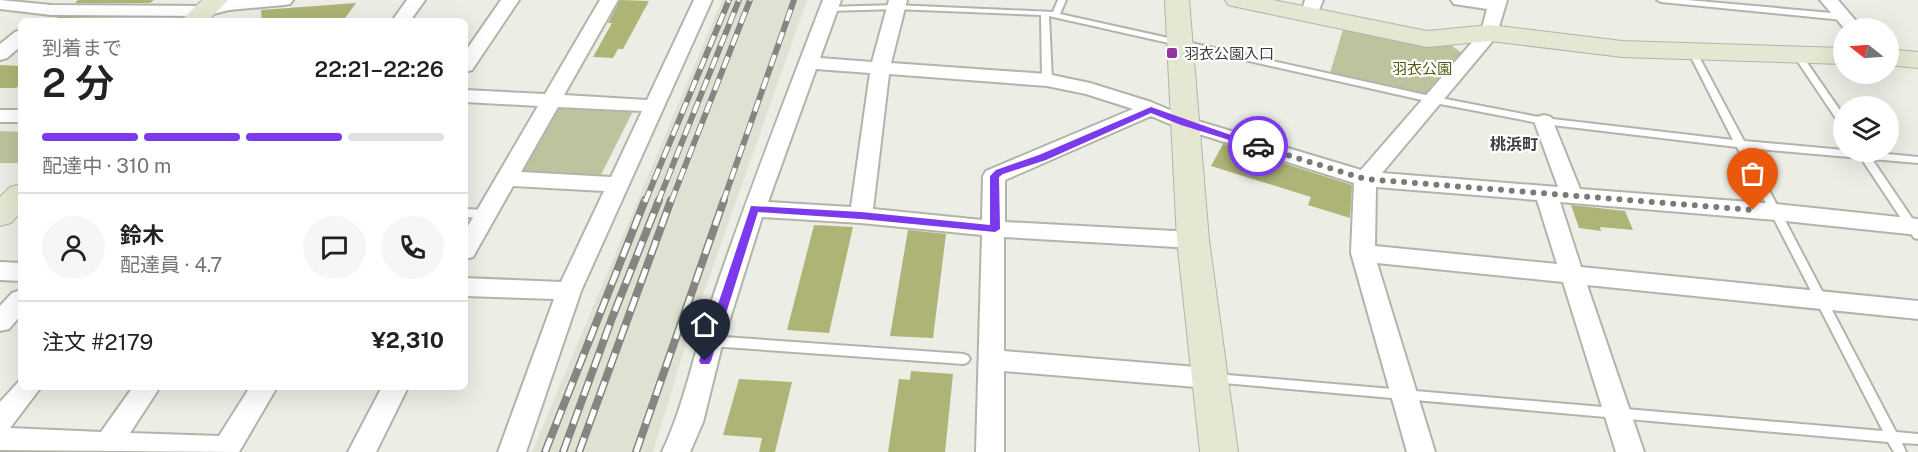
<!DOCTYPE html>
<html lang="ja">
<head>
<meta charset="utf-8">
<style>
  :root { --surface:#fff; --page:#f6f6f6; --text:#222; --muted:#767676; --line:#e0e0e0; --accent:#7c3aed }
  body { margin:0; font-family:"Public Sans","Noto Sans JP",sans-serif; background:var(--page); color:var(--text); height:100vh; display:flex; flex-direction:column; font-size:22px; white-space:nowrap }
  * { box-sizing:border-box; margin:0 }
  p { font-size:20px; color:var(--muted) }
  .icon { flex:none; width:33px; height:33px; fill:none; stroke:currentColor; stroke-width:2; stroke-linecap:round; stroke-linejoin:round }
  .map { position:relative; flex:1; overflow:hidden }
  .side { position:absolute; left:18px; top:18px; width:450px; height:372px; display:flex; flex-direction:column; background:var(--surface); border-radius:9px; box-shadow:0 6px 24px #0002 }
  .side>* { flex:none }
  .needle { width:39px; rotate:287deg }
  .controls { position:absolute; left:1833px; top:18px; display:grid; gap:12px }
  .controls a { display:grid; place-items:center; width:66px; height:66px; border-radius:50%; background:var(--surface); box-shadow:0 6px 24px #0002; font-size:30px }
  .pin { position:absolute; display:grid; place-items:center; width:51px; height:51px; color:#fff; margin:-62px -26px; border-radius:50% 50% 50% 0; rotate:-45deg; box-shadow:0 0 6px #0007 }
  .pin .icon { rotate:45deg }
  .courier { position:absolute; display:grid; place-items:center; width:60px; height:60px; margin:-30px; border:4px solid #7c3aed; border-radius:50%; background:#fff; color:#222; box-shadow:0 2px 8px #0007 }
  .head em { font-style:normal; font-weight:600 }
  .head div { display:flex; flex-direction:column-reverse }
  .head { display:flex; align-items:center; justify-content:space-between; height:102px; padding:0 24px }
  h1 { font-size:39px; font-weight:600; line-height:45px }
  .bar { display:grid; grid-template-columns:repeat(4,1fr); gap:9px 6px; align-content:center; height:72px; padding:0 24px }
  .bar i { height:8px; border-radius:4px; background:var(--line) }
  .bar .active { background:var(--accent) }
  .bar p { grid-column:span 4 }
  .line { display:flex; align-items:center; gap:15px; padding:0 24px; border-top:2px solid var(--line) }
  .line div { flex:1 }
  .round { display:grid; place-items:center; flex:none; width:63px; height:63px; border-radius:32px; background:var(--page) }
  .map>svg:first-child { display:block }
</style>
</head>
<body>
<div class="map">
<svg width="1918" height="452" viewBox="0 0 1918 452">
  <rect width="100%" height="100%" fill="#ecede5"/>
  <path fill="#dfe1d2" d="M722 0H807L687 340 653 452H532Z"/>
  <path fill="#bec39d" d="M1344 26 1448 43 1466 56 1431 96 1330 73Z
    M562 107 629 110 632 113 600 177 520 173 556 108Z
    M0 131 21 132V163H0Z"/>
  <path fill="#adb475" d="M78 0H154L150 3H75Z
    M620 0 649 1 623 49H618L613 58 593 57 612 23H608Z
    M356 3 343 21H262L261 10Z
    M58 17 131 18 126 21H53Z
    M0 65 21 66V84L16 88H0Z
    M1223 144 1352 185 1350 218 1308 205 1311 197 1211 166Z
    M1571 205 1625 211 1633 230 1600 227 1601 231 1579 228Z
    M814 225 853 227 829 333 787 330Z
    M908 230 946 234 933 338 890 336Z
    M911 371 953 374 945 452H888L899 379 910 380Z
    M739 379 792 382 775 452H759L762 438 723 435Z"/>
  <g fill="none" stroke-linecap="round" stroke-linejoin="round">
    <defs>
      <path id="lane" d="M1058 0H1066L1060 14 1435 97 1544 118 1733 140 1689 53 1693 50 1697 53 1744 141 1844 150V152H1867L1918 157V163L1872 159 1918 227V239L1914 238 1861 158 1747 148 1896 432 1918 434V444L1902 443 1906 452H1894L1888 442 1212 382 1210 379 1212 376 1216 374 1883 431 1737 147 1544 124 1435 103 1049 16 1052 80 1047 83 1042 80 1041 15 895 9 829 11 825 9 829 7 895 5 1053 12Z
        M1657 0H1687L1843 14 1847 17 1843 20 1661 2Z
        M1798 53 1801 54 1844 116V127L1841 126 1794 56Z
        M465 209 486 210 491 214 486 218 465 217Z
        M710 336 964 354 968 356 970 359 968 362 964 364 710 346 706 344 704 341 706 338Z"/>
      <path id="street" d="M0 0 51 5 205 6 228 0H293L290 4 284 5 229 10 205 16 51 15 0 9Z
        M407 0H425L410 21H392Z
        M501 0H519L472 70 465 72V52Z
        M600 0H618L564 95 647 100 694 0H712L581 291 526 452H498L554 299 465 296V278L561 282 604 191 513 186 473 257 465 259V231L538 106 465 102V90L545 94ZM558 107 642 111 611 177 521 172Z
        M823 0H841L820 58 872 62 889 0H907L891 63 1047 74 1090 83 1151 102 1191 119 1361 170 1481 32 1487 9 1454 4 1451 0H1507L1496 37 1382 173 1558 187 1534 121 1537 117 1544 115 1551 117 1580 189 1776 204 1918 219V235L1776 220 1560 202 1581 267 1918 301V319L1587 285 1644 452H1616L1563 282 1377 263 1435 452H1407L1351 253 1354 183 1177 127 1151 116 1005 180V222L1193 232 1201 234 1204 240 1201 246 1193 248 1004 237V351L1208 368 1217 371 1221 378 1217 385 1208 388 1004 371V452H976L982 235 861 223 762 217 723 341 703 422 690 452H662C685 404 694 351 712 300 746 199 785 99 823 0ZM816 69 870 73 851 207 768 202ZM889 74 1047 86 1086 94 1133 109 986 171 983 176 982 220 873 209ZM1376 187 1537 200 1557 264 1375 246Z
        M1305 0H1323L1315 20H1303L1300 16Z
        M1820 0H1838L1862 28H1844Z
        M21 30V46L7 58 0 60V44L15 32Z
        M0 110H21V122H0Z
        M0 262 21 263V281L0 280Z
        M21 290V315L9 329 0 331V306L12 293Z
        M21 379V387H41L10 428 101 432 133 387H160L130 433 219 436 250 387H277L239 452 0 450V402Z
        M382 387H408L376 452H348Z"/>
      <path id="secondary" d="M202 0H228L208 21H181Z
        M1165 0H1189L1209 240 1238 452H1200L1177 240Z
        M1225 0H1273L1427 31 1490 25 1622 41 1844 48V64L1622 57 1490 41 1427 47 1237 7 1228 5Z
        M1888 49 1918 52V68L1888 65Z
        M21 184V212L11 223 0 226V197L10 187Z"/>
    </defs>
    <use href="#lane" stroke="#b2b4ac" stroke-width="4"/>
    <use href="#street" stroke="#b2b4ac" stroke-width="4"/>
    <use href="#secondary" stroke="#b2b4ac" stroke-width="2"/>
    <use href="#lane" fill="#fff" fill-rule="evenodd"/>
    <use href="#street" fill="#fff" fill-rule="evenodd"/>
    <use href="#secondary" fill="#e5e7d2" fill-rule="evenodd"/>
    <defs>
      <path id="rail-far1" d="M645 202 729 0
        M658 202 739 0
        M671 202 750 0
        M723 202 794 0"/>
      <path id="rail" d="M545 452 645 200
        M563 452 612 318 659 200
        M579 452 671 200
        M636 452 724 200"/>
    </defs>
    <use href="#rail-far1" stroke="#858681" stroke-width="6"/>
    <use href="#rail" stroke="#858681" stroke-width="8"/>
    <use href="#rail-far1" stroke="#fff" stroke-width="4" stroke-dasharray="12" stroke-linecap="butt"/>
    <use href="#rail" stroke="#fff" stroke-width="5" stroke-dasharray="15" stroke-linecap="butt"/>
  </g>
  <path fill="#7c3aed" d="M1151 107 1262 146 1255 148 1181 125 1151 113 1046 160 1003 174 999 177 1000 229 995 232 861 219 758 212 711 361 709 364H701L699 361 751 206 861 212 990 225V176L996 170 1039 155Z"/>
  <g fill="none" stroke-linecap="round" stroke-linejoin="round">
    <path stroke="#7a7b76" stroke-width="6" stroke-dasharray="0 10.8" d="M1258 146 1365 179 1753 210"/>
  </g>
  <rect fill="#93359e" stroke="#fff" stroke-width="2" x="1166" y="47" width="12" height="12" rx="3"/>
  <g text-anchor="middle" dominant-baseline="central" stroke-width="4.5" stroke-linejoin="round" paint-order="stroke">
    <g font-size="15" fill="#3c3d3a" stroke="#fff" text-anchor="start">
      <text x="1184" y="53">羽衣公園入口</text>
    </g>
    <g font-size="15" fill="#535810" stroke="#fff">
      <text x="1422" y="68">羽衣公園</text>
    </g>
    <g font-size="16" font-weight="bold" fill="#3c3d3a" stroke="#fff">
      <text x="1514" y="144">桃浜町</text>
    </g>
  </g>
</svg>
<div class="controls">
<a><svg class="needle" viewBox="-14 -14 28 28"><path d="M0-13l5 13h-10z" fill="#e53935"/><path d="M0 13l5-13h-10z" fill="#767676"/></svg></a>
<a><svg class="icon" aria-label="layers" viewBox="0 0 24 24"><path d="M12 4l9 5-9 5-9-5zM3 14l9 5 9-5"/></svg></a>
</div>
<div class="pin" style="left:1753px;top:210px;background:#ea580c"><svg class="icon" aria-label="bag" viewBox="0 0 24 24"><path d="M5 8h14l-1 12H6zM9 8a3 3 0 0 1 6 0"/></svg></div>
<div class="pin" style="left:705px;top:361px;background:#1f2937"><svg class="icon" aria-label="home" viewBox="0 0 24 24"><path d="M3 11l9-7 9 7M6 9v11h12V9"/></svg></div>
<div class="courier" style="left:1258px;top:146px"><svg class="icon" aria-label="car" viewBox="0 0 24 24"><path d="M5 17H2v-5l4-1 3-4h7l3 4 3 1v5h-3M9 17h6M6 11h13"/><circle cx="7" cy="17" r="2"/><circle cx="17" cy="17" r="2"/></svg></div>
<section class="side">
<div class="head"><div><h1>2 分</h1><p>到着まで</p></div><em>22:21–22:26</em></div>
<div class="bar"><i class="active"></i><i class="active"></i><i class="active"></i><i></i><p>配達中 · 310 m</p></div>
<div class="line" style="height:108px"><a class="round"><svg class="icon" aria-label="person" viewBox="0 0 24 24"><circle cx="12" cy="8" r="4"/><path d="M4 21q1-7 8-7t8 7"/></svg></a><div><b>鈴木</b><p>配達員 · 4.7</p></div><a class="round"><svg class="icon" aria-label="chat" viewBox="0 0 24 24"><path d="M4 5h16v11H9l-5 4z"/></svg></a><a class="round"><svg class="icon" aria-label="phone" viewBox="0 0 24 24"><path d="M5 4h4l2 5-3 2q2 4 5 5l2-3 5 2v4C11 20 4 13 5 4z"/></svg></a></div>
<div class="line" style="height:78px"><div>注文 #2179</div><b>¥2,310</b></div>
</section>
</div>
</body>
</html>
